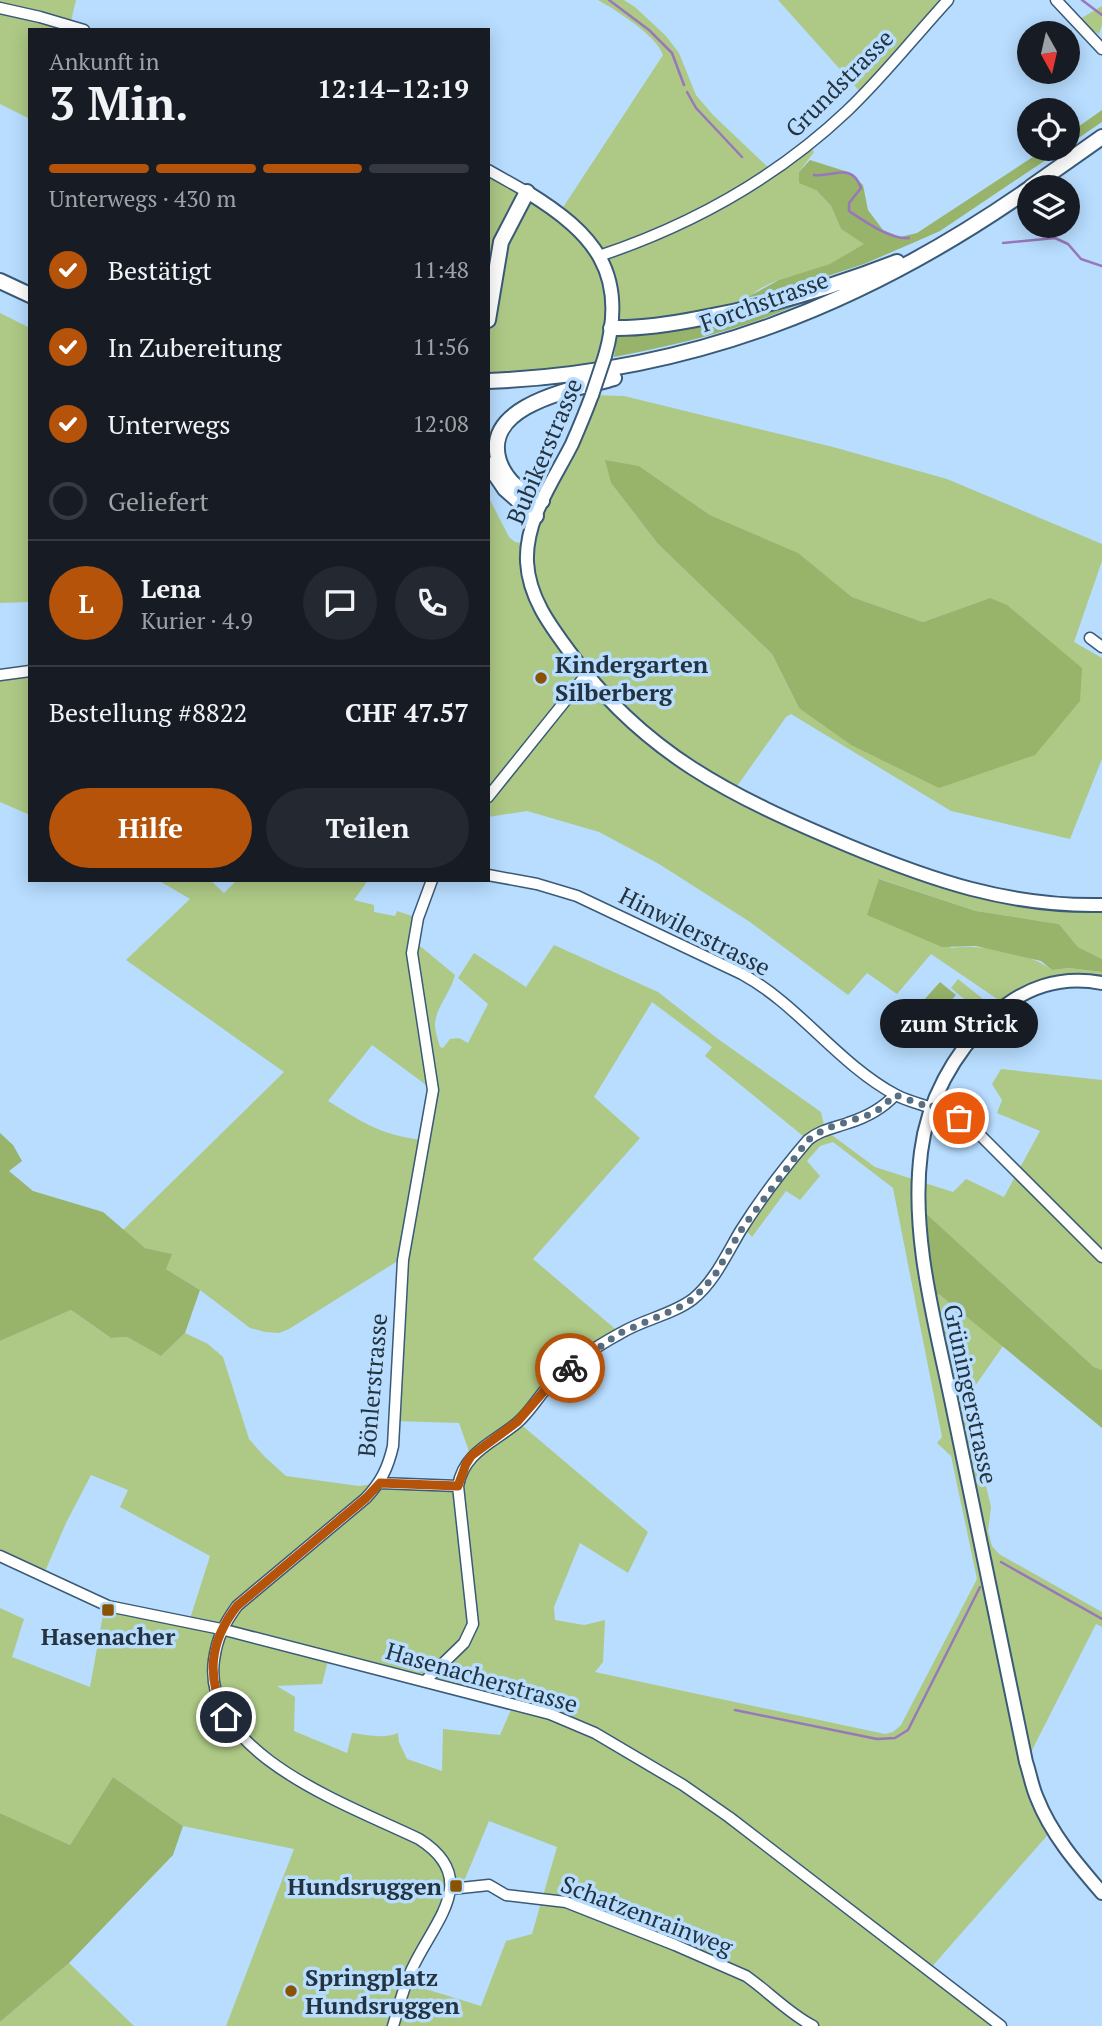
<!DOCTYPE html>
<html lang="de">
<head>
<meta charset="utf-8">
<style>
  :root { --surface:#171b24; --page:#242831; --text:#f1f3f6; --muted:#9ea1a6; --line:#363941; --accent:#b45309 }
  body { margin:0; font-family:"PT Serif",serif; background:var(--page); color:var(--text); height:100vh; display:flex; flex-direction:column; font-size:26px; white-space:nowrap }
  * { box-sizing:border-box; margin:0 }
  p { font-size:23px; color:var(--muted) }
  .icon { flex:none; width:38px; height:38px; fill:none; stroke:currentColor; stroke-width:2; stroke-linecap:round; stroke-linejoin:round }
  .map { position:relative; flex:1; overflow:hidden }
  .details { position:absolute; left:28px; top:28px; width:462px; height:854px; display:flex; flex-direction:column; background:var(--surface); border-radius:0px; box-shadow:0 4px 18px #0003 }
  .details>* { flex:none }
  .needle { width:46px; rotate:172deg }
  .controls { position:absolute; left:1017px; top:21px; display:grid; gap:14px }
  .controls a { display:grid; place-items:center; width:63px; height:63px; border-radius:50%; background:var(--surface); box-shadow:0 4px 18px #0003; font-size:35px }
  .pin { position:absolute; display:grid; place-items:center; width:60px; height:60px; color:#fff; margin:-30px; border:4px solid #fff; border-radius:50%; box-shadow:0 2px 7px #0007 }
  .courier { position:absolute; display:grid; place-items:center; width:70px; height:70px; margin:-35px; border:5px solid #b45309; border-radius:50%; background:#fff; color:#222; box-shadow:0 2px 9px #0007 }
  .bubble { position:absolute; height:49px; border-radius:24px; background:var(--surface); box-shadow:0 4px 18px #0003; font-size:23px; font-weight:800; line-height:49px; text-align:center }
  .head em { font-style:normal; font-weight:800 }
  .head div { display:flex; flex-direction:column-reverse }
  .head { display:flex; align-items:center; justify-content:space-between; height:119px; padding:0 21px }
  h1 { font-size:46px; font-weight:800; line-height:52px }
  .bar { display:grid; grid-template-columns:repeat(4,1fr); gap:10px 7px; align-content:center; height:84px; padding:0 21px }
  .bar i { height:9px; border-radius:5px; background:var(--line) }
  .bar .active { background:var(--accent) }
  .bar p { grid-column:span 4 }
  .line { display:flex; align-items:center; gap:18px; padding:0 21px; border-top:2px solid var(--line) }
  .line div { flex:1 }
  .round { display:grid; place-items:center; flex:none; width:74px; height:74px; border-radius:37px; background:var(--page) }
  ol { padding:0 21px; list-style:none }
  li { display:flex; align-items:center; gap:21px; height:77px }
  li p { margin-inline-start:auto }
  li .icon { padding:7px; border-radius:50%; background:var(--accent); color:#fff; stroke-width:4 }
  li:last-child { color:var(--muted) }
  li i { width:38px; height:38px; border:4px solid var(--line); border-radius:50% }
  .primary-button { display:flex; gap:14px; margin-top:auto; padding:14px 21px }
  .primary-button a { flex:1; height:80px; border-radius:42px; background:var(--accent); color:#fff; font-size:28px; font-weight:800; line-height:80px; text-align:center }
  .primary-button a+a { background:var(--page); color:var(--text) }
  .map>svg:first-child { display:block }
</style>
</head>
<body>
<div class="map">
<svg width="1102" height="2026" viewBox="0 0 1102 2026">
  <rect width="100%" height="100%" fill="#b8ddff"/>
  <path fill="#aec986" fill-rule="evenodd" d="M0 0H76L70 25 84 30H30V119L0 104Z
    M598 0H624L635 7 666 36 679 53 696 95 713 115 773 172 809 146 814 152 799 172 831 206 841 229 865 244C854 250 843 258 831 264 803 277 754 277 741 311L612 328 600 370 488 381V170L560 212 663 55C655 34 617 11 598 0Z
    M778 0H948L863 95Z
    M1102 6V25L1099 34 1084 26 1078 20Z
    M0 313 30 328V602L0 603Z
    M592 395 624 396 833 447 947 479 1102 544V561L1074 642 1102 658V759L1070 839 951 811 791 714 786 717 735 789V795L971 890 1102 905V959L1078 947 1059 924 976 911 880 879 951 948C980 944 1029 952 1052 970L1069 968 1102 972V983L1072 980 1006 1005 931 954 897 994 867 973 848 995 750 922 659 864 599 832 527 811 488 817V496L509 537 515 542 529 544ZM606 461 639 466 710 515 797 553 852 597 923 622 990 598 799 708 772 654 658 544 611 483Z
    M30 671V815L0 802V675Z
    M158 880H210L224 893 237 880H368L354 900 374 905V912L395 916 397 911 418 918 413 944 420 946 455 975C451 992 436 1007 435 1024 435 1031 438 1040 440 1047L443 1048 450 1039 459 1038 468 1043 488 1004 458 978 474 953 526 987 554 945 658 992 718 1039 821 1112 825 1130 875 1167 953 1192 966 1179 1004 1197 1040 1131 997 1113 1002 1100 992 1084 1001 1069 1102 1080V1370L1094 1367 921 1209 929 1291 940 1295 1003 1346 966 1399 991 1507 988 1531 992 1546 999 1554 1102 1612V1627L1096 1624 1026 1762 1053 1829 929 1970 1001 2026H226L294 1849 183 1826 113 1777 70 1845 0 1813V1608L24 1619 12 1657 90 1687 104 1609 189 1622 210 1556 120 1507 128 1490 91 1475 66 1523 43 1576 0 1559V1341L71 1310 111 1338 127 1337 161 1356 185 1333 208 1344 223 1357 249 1439 265 1457 286 1476 359 1486 380 1483 457 1486 471 1457 459 1423 394 1421 402 1260 396 1262 289 1329 279 1333 265 1332 250 1328 200 1290 166 1269 171 1254 145 1248 122 1231 284 1072 126 960 190 899ZM652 1002 712 1047 705 1056 808 1140 743 1227 752 1237 786 1191 800 1200 820 1176 807 1161 820 1146 833 1142 893 1188 942 1437 937 1443 951 1456 977 1579 901 1725 893 1732 885 1734 595 1672 603 1662 605 1620 584 1625 555 1620 554 1607 580 1543 628 1573 648 1532 518 1422 571 1367 620 1333 533 1259 640 1138 594 1097ZM372 1045 433 1090 424 1140C382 1136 364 1123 328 1101ZM329 1657 513 1705 500 1735 443 1729 442 1771 407 1759 399 1742 398 1733C384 1739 367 1735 352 1733L347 1753 294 1731 295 1697 277 1686 322 1684ZM489 1821 557 1847 532 1934 506 1941 481 2006 406 1983 451 1882 465 1879Z
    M958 979 983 999 975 1008 951 988Z
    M69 1963 134 2026H0V2022Z"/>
  <path fill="#97b46a" d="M1102 110V122L1068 145V134Z
    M1045 149H1062L940 231 915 242 864 264 791 288 746 298 779 280 830 264 864 244 841 229 831 206 816 190 799 183V172L810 160 848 172 863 185 868 210 883 230 900 237 917 233Z
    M818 295C755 327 684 343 614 357L617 336 682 328Z
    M605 460 639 466 710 515 798 553 852 597 923 622 990 598 1007 605 1082 668 1080 701 1035 755 939 788 851 745 799 708 772 654 658 544 611 483Z
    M879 879 976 911 1059 924 1078 947 1102 959V972L1069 968 1052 970 1041 961 976 946 942 947 867 915Z
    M940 982 956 995 940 1013 924 1000Z
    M0 1133 13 1145 22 1161 9 1171 33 1191 103 1212 145 1248 172 1254 166 1269 200 1290 185 1333 161 1356 127 1337 111 1338 71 1310 0 1341Z
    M920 1208 1094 1367 1102 1370V1428L940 1295 929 1291Z
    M113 1777 183 1826 173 1855 69 1963 0 2022V1813L70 1845Z"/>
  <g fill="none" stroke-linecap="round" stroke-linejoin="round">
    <path stroke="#9877ba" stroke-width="2.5" d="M609 0 649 30 672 53 684 85
      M1082 0 1102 15
      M687 92 696 108 742 157
      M814 175C832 178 852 161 861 188L849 203V211C864 221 891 240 909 238
      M1003 243 1055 238 1068 244 1081 259 1102 266
      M1001 1562 1102 1619
      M735 1710 877 1739 895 1738 908 1730 980 1587"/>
    <defs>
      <path id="minor" d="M1056 0 1102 49
        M0 8 40 17 84 30
        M488 170 527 192
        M599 256C692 225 775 179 847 111 883 77 914 37 948 0
        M1090 638 1102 647
        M0 675 30 671
        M488 797 586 675
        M488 875 537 884 577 896 742 974C799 1005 838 1064 896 1095 907 1101 921 1104 932 1108
        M934 1104 959 1118 974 1129 1102 1257
        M380 1483 458 1486
        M0 1556 108 1606 221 1629 550 1714 595 1733 683 1785 729 1817 1001 2026
        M425 1681 464 1643 473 1624 458 1486C464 1452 493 1443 517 1423 531 1411 539 1395 552 1382 571 1363 597 1346 621 1333 644 1319 672 1315 693 1299 715 1281 727 1253 741 1230 761 1198 784 1168 808 1140 820 1130 834 1128 848 1123 867 1117 882 1109 895 1095
        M451 1889 489 1885 506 1895 566 1902 675 1945 746 1976C769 1992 788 2013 813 2026
        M393 2026C399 2007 403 1987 412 1969 434 1921 482 1879 419 1839 351 1806 201 1754 214 1660 217 1638 224 1624 237 1606L366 1498C381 1482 388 1468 393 1446L403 1260 433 1090 412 953 418 918 432 880"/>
      <path id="major" d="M527 192C594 233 629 273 605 356
        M592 395C586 411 579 428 572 444 554 480 525 519 527 562 529 597 549 624 569 651 643 754 733 797 847 845 931 880 1009 907 1102 905
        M1102 983C1060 975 1022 988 991 1018 954 1052 927 1102 921 1152 910 1237 936 1325 953 1409 977 1526 1001 1644 1026 1762 1030 1774 1032 1787 1037 1798 1051 1834 1077 1864 1102 1893"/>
      <path id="highway" d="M1031 187 1102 137
        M0 281 30 295
        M488 320 501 242 527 192
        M611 328C642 329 672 324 702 318 769 306 833 287 897 262
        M488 381C691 373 864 304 1029 189
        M488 464 505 489 536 516
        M542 501C523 495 506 481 499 461 481 404 576 389 614 378"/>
    </defs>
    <use href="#minor" stroke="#3a5a77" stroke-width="13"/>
    <use href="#major" stroke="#3a5a77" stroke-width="16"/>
    <use href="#highway" stroke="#3a5a77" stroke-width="18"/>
    <use href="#minor" stroke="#fff" stroke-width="10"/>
    <use href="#major" stroke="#fff" stroke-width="12"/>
    <use href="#highway" stroke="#fff" stroke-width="14"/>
    <defs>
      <path id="major-bridge" d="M592 395 605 356"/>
    </defs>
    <use href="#major-bridge" stroke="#3a5a77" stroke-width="16" stroke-linecap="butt"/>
    <use href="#major-bridge" stroke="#fff" stroke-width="12"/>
  </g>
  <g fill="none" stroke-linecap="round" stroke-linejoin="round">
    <path stroke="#586e83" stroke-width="7" stroke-dasharray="0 12.6" d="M570 1368 620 1333 678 1308 691 1300 704 1288 716 1273 743 1227 808 1140 825 1129 871 1114 881 1108 895 1095 932 1108 934 1104 959 1118"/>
    <path stroke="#b45309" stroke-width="9" d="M226 1717C206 1677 209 1642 237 1606L366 1498 380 1483 458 1486 466 1464 471 1456 517 1422 551 1383 570 1368"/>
  </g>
  <g fill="#895303" stroke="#b8ddff" stroke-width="2.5">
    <circle cx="541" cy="678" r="7"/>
    <rect x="101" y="1603" width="14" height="14" rx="3.5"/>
    <rect x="449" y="1879" width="14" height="14" rx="3.5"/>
    <circle cx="291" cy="1991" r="7"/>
  </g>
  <g text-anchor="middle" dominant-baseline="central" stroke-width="7" stroke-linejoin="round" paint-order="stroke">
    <g font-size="24" fill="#253340" stroke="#b8ddff">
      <text transform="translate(839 83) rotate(-45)">Grundstrasse</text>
      <text transform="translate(764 301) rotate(-20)">Forchstrasse</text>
      <text transform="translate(544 451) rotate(-67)">Bubikerstrasse</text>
      <text transform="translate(695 931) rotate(27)">Hinwilerstrasse</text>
      <text transform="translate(372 1385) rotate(-85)">Bönlerstrasse</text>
      <text transform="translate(971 1394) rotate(78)">Grüningerstrasse</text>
      <text transform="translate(482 1677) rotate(16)">Hasenacherstrasse</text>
      <text transform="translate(647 1915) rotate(21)">Schatzenrainweg</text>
    </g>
    <g font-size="24" font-weight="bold" fill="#253340" stroke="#b8ddff" text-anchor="start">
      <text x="555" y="664">Kindergarten<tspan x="555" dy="28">Silberberg</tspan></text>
      <text x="108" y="1636" text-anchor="middle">Hasenacher</text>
      <text x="442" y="1886" text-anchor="end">Hundsruggen</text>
      <text x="305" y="1977">Springplatz<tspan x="305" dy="28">Hundsruggen</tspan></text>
    </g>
  </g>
</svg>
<div class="controls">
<a><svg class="needle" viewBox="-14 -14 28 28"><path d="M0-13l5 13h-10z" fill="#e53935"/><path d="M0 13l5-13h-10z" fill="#9ea1a6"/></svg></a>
<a><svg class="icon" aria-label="locate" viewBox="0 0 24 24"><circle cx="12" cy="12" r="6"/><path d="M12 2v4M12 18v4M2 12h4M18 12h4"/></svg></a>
<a><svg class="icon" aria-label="layers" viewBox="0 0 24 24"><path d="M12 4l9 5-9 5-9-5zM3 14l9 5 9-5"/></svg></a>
</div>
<div class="pin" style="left:959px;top:1118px;background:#ea580c"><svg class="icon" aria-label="bag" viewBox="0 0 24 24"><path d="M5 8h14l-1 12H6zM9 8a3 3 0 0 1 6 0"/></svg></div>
<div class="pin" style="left:226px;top:1717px;background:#1f2937"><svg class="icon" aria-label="home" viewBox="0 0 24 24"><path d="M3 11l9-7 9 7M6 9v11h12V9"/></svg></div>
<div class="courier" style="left:570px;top:1368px"><svg class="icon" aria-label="bike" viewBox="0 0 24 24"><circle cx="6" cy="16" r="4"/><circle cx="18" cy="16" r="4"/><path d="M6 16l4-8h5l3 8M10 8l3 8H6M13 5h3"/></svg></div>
<div class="bubble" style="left:880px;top:999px;width:158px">zum Strick</div>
<section class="details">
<div class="head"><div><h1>3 Min.</h1><p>Ankunft in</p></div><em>12:14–12:19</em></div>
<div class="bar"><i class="active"></i><i class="active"></i><i class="active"></i><i></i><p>Unterwegs · 430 m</p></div>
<ol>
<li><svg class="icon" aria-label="check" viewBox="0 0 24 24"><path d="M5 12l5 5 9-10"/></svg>Bestätigt<p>11:48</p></li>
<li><svg class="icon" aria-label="check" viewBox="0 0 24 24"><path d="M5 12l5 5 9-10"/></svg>In Zubereitung<p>11:56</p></li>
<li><svg class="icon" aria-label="check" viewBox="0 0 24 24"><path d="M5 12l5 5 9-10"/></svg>Unterwegs<p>12:08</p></li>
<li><i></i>Geliefert</li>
</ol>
<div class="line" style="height:126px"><b class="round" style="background:var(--accent);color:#fff">L</b><div><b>Lena</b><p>Kurier · 4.9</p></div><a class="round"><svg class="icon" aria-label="chat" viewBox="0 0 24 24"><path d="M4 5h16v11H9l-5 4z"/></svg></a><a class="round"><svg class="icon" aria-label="phone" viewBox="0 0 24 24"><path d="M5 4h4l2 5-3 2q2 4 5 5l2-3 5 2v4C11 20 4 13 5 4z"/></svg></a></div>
<div class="line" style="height:91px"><div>Bestellung #8822</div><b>CHF 47.57</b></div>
<div class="primary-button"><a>Hilfe</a><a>Teilen</a></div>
</section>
</div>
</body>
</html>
